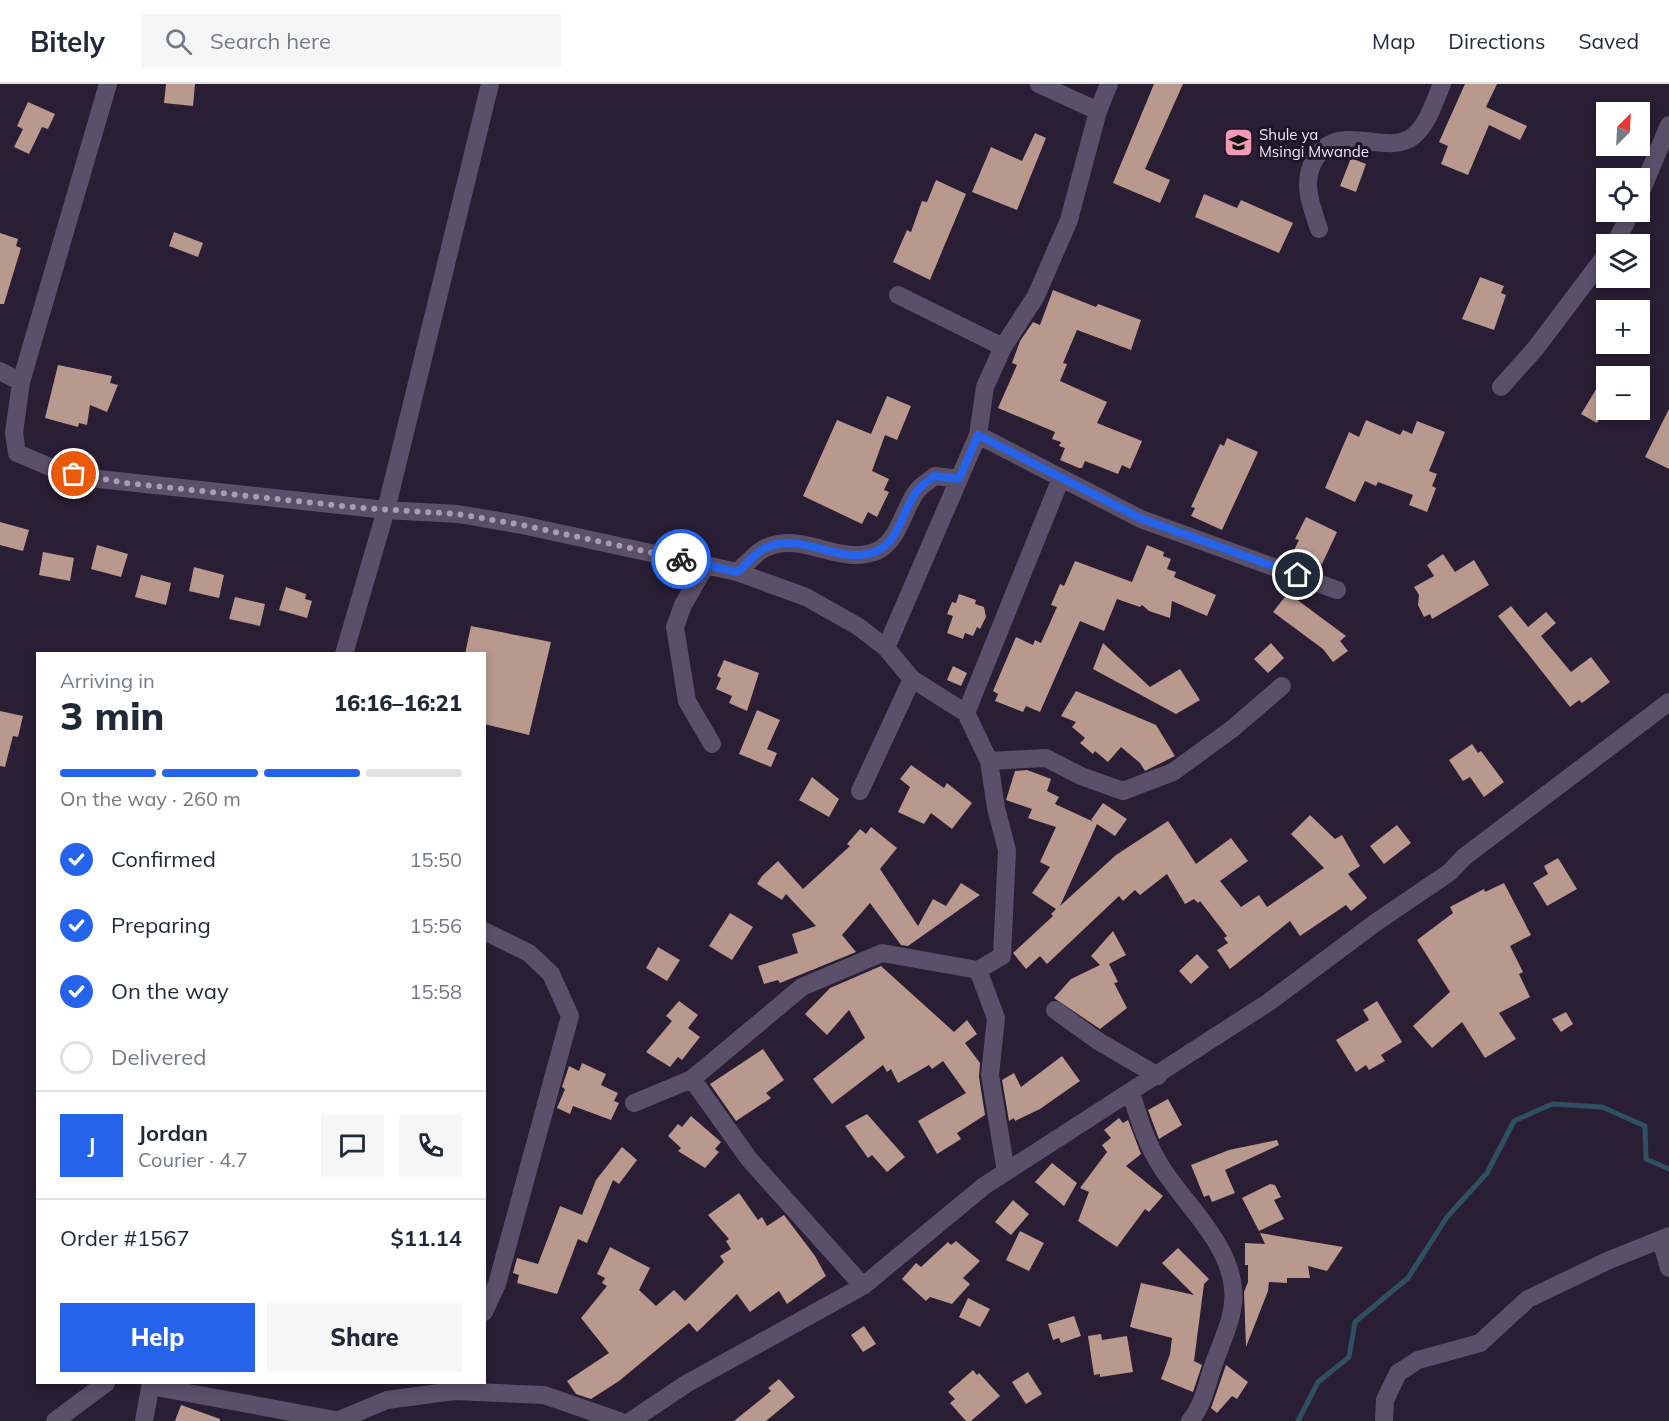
<!DOCTYPE html>
<html lang="en">
<head>
<meta charset="utf-8">
<style>
  :root { --surface:#fff; --page:#f6f6f7; --text:#1f2937; --muted:#747a83; --line:#e0e1e3; --accent:#2563eb }
  body { margin:0; font-family:Mulish,sans-serif; background:var(--page); color:var(--text); height:100vh; display:flex; flex-direction:column; font-size:22px; white-space:nowrap }
  * { box-sizing:border-box; margin:0 }
  p { font-size:20px; color:var(--muted) }
  .icon { flex:none; width:33px; height:33px; fill:none; stroke:currentColor; stroke-width:2; stroke-linecap:round; stroke-linejoin:round }
  .map { position:relative; flex:1; overflow:hidden }
  .drawer { position:absolute; left:36px; top:568px; width:450px; height:732px; display:flex; flex-direction:column; background:var(--surface); border-radius:0px; box-shadow:0 3px 9px #0003 }
  .drawer>* { flex:none }
  .needle { width:39px; rotate:24deg }
  .buttons { position:absolute; left:1596px; top:18px; display:grid; gap:12px }
  .buttons a { display:grid; place-items:center; width:54px; height:54px; border-radius:0px; background:var(--surface); box-shadow:0 3px 9px #0003; font-size:30px }
  .pin { position:absolute; display:grid; place-items:center; width:51px; height:51px; color:#fff; margin:-26px; border:3px solid #fff; border-radius:50%; box-shadow:0 2px 6px #0007 }
  .courier { position:absolute; display:grid; place-items:center; width:60px; height:60px; margin:-30px; border:4px solid #2563eb; border-radius:50%; background:#fff; color:#222; box-shadow:0 2px 8px #0007 }
  .headline em { font-style:normal; font-weight:800 }
  .headline div { display:flex; flex-direction:column-reverse }
  .headline { display:flex; align-items:center; justify-content:space-between; height:102px; padding:0 24px }
  h1 { font-size:39px; font-weight:800; line-height:45px }
  .bar { display:grid; grid-template-columns:repeat(4,1fr); gap:9px 6px; align-content:center; height:72px; padding:0 24px }
  .bar i { height:8px; border-radius:4px; background:var(--line) }
  .bar .selected { background:var(--accent) }
  .bar p { grid-column:span 4 }
  .line { display:flex; align-items:center; gap:15px; padding:0 24px; border-top:2px solid var(--line) }
  .line div { flex:1 }
  .round { display:grid; place-items:center; flex:none; width:63px; height:63px; border-radius:0px; background:var(--page) }
  ol { padding:0 24px; list-style:none }
  li { display:flex; align-items:center; gap:18px; height:66px }
  li p { margin-inline-start:auto }
  li .icon { padding:6px; border-radius:50%; background:var(--accent); color:#fff; stroke-width:4 }
  li:last-child { color:var(--muted) }
  li i { width:33px; height:33px; border:3px solid var(--line); border-radius:50% }
  .button { display:flex; gap:12px; margin-top:auto; padding:12px 24px }
  .button a { flex:1; height:69px; border-radius:0px; background:var(--accent); color:#fff; font-size:24px; font-weight:800; line-height:69px; text-align:center }
  .button a+a { background:var(--page); color:var(--text) }
  header { display:flex; align-items:center; gap:36px; box-sizing:border-box; height:84px; padding:0 30px; background:var(--surface); border-bottom:2px solid var(--line) }
  header strong { font-size:28px }
  nav { display:flex; gap:33px; margin-inline-start:auto; font-size:21px }
  .search { width:420px; height:54px; background:var(--page); display:flex; align-items:center; gap:15px; box-sizing:border-box; padding:0 21px; border-radius:0px; color:var(--muted); font-size:22px }
  .map>svg:first-child { display:block }
</style>
</head>
<body>
<header>
<strong>Bitely</strong>
<div class="search"><svg class="icon" aria-label="search" viewBox="0 0 24 24"><circle cx="10" cy="10" r="6"/><path d="M15 15l6 6"/></svg>Search here</div>
<nav><a>Map</a><a>Directions</a><a>Saved</a></nav>
</header>
<div class="map">
<svg width="1669" height="1337" viewBox="0 0 1669 1337">
  <rect width="100%" height="100%" fill="#291e34"/>
  <g fill="none" stroke-linecap="round" stroke-linejoin="round">
    <path stroke="#2f5061" stroke-width="5" d="M1298 1337 1318 1298 1349 1273 1355 1238 1408 1194 1447 1133 1487 1089 1514 1037 1552 1020 1602 1023 1645 1042 1646 1075 1669 1085"/>
  </g>
  <path fill="#b9988e" d="M166 0H195L193 22 164 19Z
    M1154 0H1183L1145 85 1170 96 1160 119 1113 99Z
    M1465 0H1497L1486 23 1527 42 1520 56 1489 41 1468 91 1441 80 1448 62 1439 58Z
    M28 18 55 30 48 45 42 43 29 70 14 63 23 45 17 42Z
    M1035 49 1046 54 1017 126 972 108 991 63 1022 77Z
    M1351 74 1366 80 1356 108 1340 102Z
    M936 96 966 110 930 196 893 178 907 146 911 148 922 117 927 118Z
    M1204 110 1237 124 1241 116 1293 139 1279 169 1195 133Z
    M174 148 203 159 198 173 169 162Z
    M0 149 18 155 16 162 21 164 4 220H0Z
    M1480 193 1504 202 1501 209 1506 211 1494 246 1462 235Z
    M1053 206 1096 223 1098 220 1141 236 1131 266 1077 246 1063 279 1067 280 1060 297 1107 318 1097 339 1142 357 1130 385 1122 381 1118 390 1085 377 1082 384H1079L1060 376 1065 364 1059 362 1061 358 1052 355 1055 348 998 324 1017 281 1012 279 1020 257 1033 238 1040 241Z
    M58 281 112 292 110 299 118 301 107 328 90 321 87 341 79 339 78 343 45 334Z
    M1606 289V324L1597 339 1581 330Z
    M887 312 911 322 897 356 885 351 872 387 889 395 884 406 889 408 877 433 868 428 862 440 803 412 837 336 871 350Z
    M1669 325V385L1645 373Z
    M1366 336 1400 351 1403 346 1412 350 1417 337 1445 348 1429 387 1437 390 1432 402 1436 404 1427 428 1409 421 1413 411 1378 398 1376 402 1365 397 1355 418 1325 404 1349 348 1359 353Z
    M1227 354 1258 368 1222 446 1191 432 1195 424 1191 423 1220 360 1224 362Z
    M1306 433 1337 448 1322 480 1294 466 1299 456 1295 455Z
    M0 438 29 446 23 467 0 461Z
    M97 461 128 470 121 493 91 485Z
    M1147 461 1164 468 1163 472 1171 475 1167 485 1176 488 1174 493 1216 511 1207 532 1172 517 1170 534 1149 527 1142 521 1140 523 1117 515 1104 547 1080 537 1040 628 1026 622 1023 628 995 617 998 610 993 607 1016 553 1033 561 1035 556 1041 559 1057 523 1051 521 1060 500 1064 502 1075 477 1132 498Z
    M43 468 74 474 70 497 39 491Z
    M1443 470 1455 488 1474 476 1489 501 1432 535 1430 530 1424 533 1418 521 1419 511 1414 503 1434 492 1427 481Z
    M194 483 224 491 219 514 189 507Z
    M141 491 171 499 166 521 135 513Z
    M286 503 306 510 305 515 312 517 307 534 279 526Z
    M1288 509 1346 552 1340 557 1348 567 1333 578 1323 565 1273 528Z
    M959 510 976 516 975 520 984 523 986 533 980 545 977 543 973 552 965 549 963 555 947 549 953 532 947 530 952 518 956 519Z
    M235 513 265 520 260 542 229 535Z
    M1511 522 1528 543 1546 528 1556 539 1541 552 1571 588 1591 573 1610 598 1582 619 1579 616 1570 623 1498 532Z
    M471 542 551 558 529 651 484 640V570H465Z
    M1103 559 1150 603 1180 585 1200 616 1176 630 1093 585Z
    M1271 559 1284 574 1268 589 1254 575Z
    M724 576 759 589 747 627 729 619 732 612 716 605 721 594 717 592Z
    M953 582 967 589 961 602 947 596Z
    M1076 607 1156 641 1175 672 1145 687 1140 679 1121 663 1108 678 1095 667 1093 670 1080 659 1085 654 1072 643 1076 638 1061 632Z
    M757 626 780 636 767 665 777 669 771 683 739 670Z
    M0 627 23 632 18 653 13 652 5 683 0 682Z
    M1472 660 1478 669 1481 667 1504 698 1484 713 1470 693 1463 697 1449 676Z
    M911 681 944 704 947 699 972 719 952 745 931 729 924 740 898 728 910 703 900 695Z
    M1027 686 1051 695 1047 707 1059 713 1055 720 1094 738 1091 736 1103 719 1127 735 1115 752 1097 740 1060 822 1116 771 1168 737 1196 780 1231 754 1248 777 1220 797 1241 823 1259 811 1267 823 1324 784 1291 750 1310 731 1335 755 1342 751 1360 782 1348 790 1367 814 1351 827 1346 821 1300 852 1290 837 1230 885 1217 866 1228 859 1224 854 1227 852 1200 817 1198 819 1194 815 1185 820 1167 790 1140 811 1135 806 1123 817 1119 812 1047 880 1040 872 1026 885 1013 869 1053 832 1051 830 1056 825 1032 809 1050 783 1040 778 1056 743 1028 734 1032 725 1006 716 1015 687Z
    M812 693 839 715 829 733 799 716Z
    M1397 741 1411 759 1384 780 1370 762Z
    M871 743 897 764 880 785 918 842 933 815 946 822 961 799 980 811 908 862 901 861 870 819 842 851 856 868 780 899 778 896 764 900 758 882 798 869 792 850 816 842 786 810 782 816 757 800 762 792 778 777 803 805 850 762 847 760 860 745 866 750Z
    M1558 774 1577 805 1547 822 1533 799 1548 790 1544 782Z
    M1504 799 1531 851 1510 862 1523 888 1519 890 1530 913 1499 929 1516 955 1485 974 1462 938 1432 964 1413 942 1450 908 1417 856 1453 829 1450 823 1484 805 1485 808Z
    M730 829 753 843 732 876 709 862Z
    M1113 847 1126 871 1109 880 1118 898 1114 899 1127 924 1100 945 1054 914 1071 895 1100 881 1091 872Z
    M658 863 680 876 667 897 646 884Z
    M1197 870 1209 883 1191 900 1179 887Z
    M881 882 954 948 967 936 977 950 965 959 980 979 979 993 985 1031 957 1049 961 1055 937 1070 918 1037 966 1009 943 977 932 985 929 981 898 999 891 985 887 988 883 981 832 1020 813 995 865 954 849 926 827 951 805 930 830 904Z
    M679 917 698 931 688 944 700 953 682 976 678 973 670 983 646 968 672 937 666 932Z
    M1377 917 1402 958 1381 971 1385 977 1369 986 1366 981 1356 988 1336 956 1369 936 1363 926Z
    M1566 928 1573 940 1561 948 1552 935Z
    M763 965 784 996 766 1009 771 1014 736 1037 710 1000Z
    M1062 972 1080 997 1040 1025 1015 1037 1014 1034 1009 1037 1002 996 1014 989 1021 1003Z
    M582 979 606 990 601 1001 618 1009 614 1017 619 1019 611 1036 573 1022 570 1030 557 1024 565 1005 562 1003 569 982 579 987Z
    M1168 1015 1182 1041 1159 1055 1148 1026Z
    M867 1030 905 1073 887 1088 872 1071 868 1074 845 1042Z
    M691 1032 721 1058 715 1065 719 1068 705 1084 678 1067 681 1064 668 1052 678 1040 682 1043Z
    M1119 1034 1123 1039 1128 1036 1141 1070 1126 1082 1163 1112 1149 1128 1145 1125 1117 1163 1078 1137 1089 1108 1080 1104 1107 1068 1102 1061 1111 1054 1104 1046Z
    M1277 1056 1279 1061 1225 1086 1235 1109 1212 1118 1209 1111 1204 1113 1191 1081 1229 1066Z
    M622 1063 637 1076 619 1100 613 1096 587 1159 578 1155 557 1210 517 1199 519 1191 513 1189 517 1174 538 1180 560 1122 582 1131 596 1096Z
    M1052 1079 1077 1099 1064 1122 1035 1098Z
    M1270 1100 1275 1101 1281 1113 1274 1116 1284 1135 1259 1147 1242 1114Z
    M739 1109 758 1136 762 1133 767 1142 784 1131 815 1172 826 1192 787 1220 779 1207 750 1228 737 1210 697 1248 689 1239 619 1297 591 1315 576 1310 567 1297 609 1269 581 1234 607 1202 602 1199 605 1194 597 1190 610 1163 650 1184 639 1206 656 1222 674 1206 685 1217 724 1178 720 1172 731 1165 726 1157 729 1155 708 1131Z
    M1013 1116 1029 1130 1011 1151 995 1138Z
    M1020 1147 1044 1159 1029 1187 1006 1176Z
    M1260 1149 1343 1163 1327 1187 1308 1182 1310 1194H1287V1199L1269 1198 1268 1207 1246 1263 1244 1208 1248 1198V1181H1245V1159L1265 1160Z
    M956 1157 980 1177 963 1194 970 1200 952 1220 930 1213 926 1217 902 1195 916 1179 921 1183 948 1158 951 1161Z
    M1178 1164 1209 1195 1204 1200 1194 1277 1202 1281 1193 1308 1161 1295 1170 1270 1172 1254 1130 1243 1141 1199 1194 1211 1162 1179Z
    M968 1214 990 1225 980 1243 959 1233Z
    M1074 1232 1081 1252 1061 1259 1059 1254 1053 1256 1048 1240Z
    M864 1242 876 1260 863 1268 851 1251Z
    M1101 1250 1102 1256 1127 1252 1133 1288 1100 1293V1290L1094 1291 1088 1252Z
    M1226 1281 1248 1298 1237 1315 1232 1312 1217 1329 1211 1324Z
    M973 1286 977 1291 979 1289 1000 1312 971 1337H966L950 1319 955 1315 948 1308Z
    M1028 1288 1042 1310 1026 1320 1012 1298Z
    M779 1295 795 1313 766 1337H734L771 1307 768 1304Z
    M181 1321 220 1335V1337H175Z"/>
  <g fill="none" stroke-linecap="round" stroke-linejoin="round">
    <path stroke="#5b5069" stroke-width="18" d="M108 0 21 298 14 349 17 369 57 386 90 394 386 426 458 430 522 441 706 481 737 488 806 513 859 543 886 564 912 595 966 629 989 677 996 724 1007 766 1002 872 978 886 882 869 802 903 692 995 634 1019
      M1039 0 1098 27
      M1640 110 1669 41
      M1319 145C1311 121 1301 98 1315 75 1338 37 1381 70 1409 55 1427 45 1434 18 1442 0
      M1615 160 1631 128
      M898 211 1003 263
      M0 287 21 298
      M1501 303 1535 265 1606 171
      M978 351 1141 435 1337 506
      M706 481 683 521 675 543 687 617 712 660
      M737 488C746 481 755 469 765 464 804 446 839 483 877 467 899 457 903 425 917 407 921 401 929 397 935 392L959 395
      M886 564 978 351 985 303 1003 263 1036 212 1069 136 1098 27 1109 0
      M344 570 386 426 490 0
      M966 629 1061 394
      M989 677 1046 674 1081 692 1123 707 1173 688 1232 645 1282 602
      M860 707 912 595
      M484 847 529 869 551 890 570 932 497 1200 484 1228
      M978 886 996 934 990 991 1006 1088
      M1055 926 1098 957 1158 992
      M692 995 749 1075 863 1202
      M1131 1008C1139 1036 1147 1062 1164 1087 1188 1123 1229 1160 1233 1204 1236 1228 1224 1252 1216 1274 1207 1296 1205 1319 1190 1337
      M1661 1156 1669 1184
      M150 1302 341 1337
      M339 1336 387 1316 454 1307 544 1311 619 1337
      M55 1337 106 1299
      M144 1337 151 1299
      M631 1337 686 1300 863 1202 984 1102 1269 918 1375 839 1450 788 1464 773 1669 618
      M1384 1337 1385 1316 1398 1289 1418 1276 1480 1259 1528 1215 1607 1177 1669 1152"/>
  </g>
  <g fill="none" stroke-linecap="round" stroke-linejoin="round">
    <path stroke="#a79fb0" stroke-width="6" stroke-dasharray="0 10.8" d="M74 390 126 399 362 424 458 430 522 441 681 475"/>
    <path stroke="#2563eb" stroke-width="8" d="M681 475 737 488C746 481 755 469 765 464 804 446 838 483 877 467 899 457 903 425 917 407 921 401 929 397 934 392L959 395 978 351 1142 435 1298 491"/>
  </g>
  <defs>
    <symbol id="school-square" viewBox="-11 -11 22 22"><rect x="-9" y="-9" width="18" height="18" rx="4" fill="#f09ab6" stroke="#1f152a"/><path d="M0-5L7-2L0 1L-7-2ZM-4 1L0 2.5L4 1V4Q0 6-4 4Z" fill="#111"/></symbol>
  </defs>
  <g fill-rule="evenodd">
    <use href="#school-square" x="1222" y="42" width="33" height="33"/>
  </g>
  <g text-anchor="middle" dominant-baseline="central" stroke-width="6" stroke-linejoin="round" paint-order="stroke">
    <g font-size="15" fill="#ebe5f3" stroke="#1f152a" text-anchor="start">
      <text x="1259" y="50">Shule ya<tspan x="1259" dy="17">Msingi Mwande</tspan></text>
    </g>
  </g>
</svg>
<div class="buttons">
<a><svg class="needle" viewBox="-14 -14 28 28"><path d="M0-13l5 13h-10z" fill="#e53935"/><path d="M0 13l5-13h-10z" fill="#747a83"/></svg></a>
<a><svg class="icon" aria-label="locate" viewBox="0 0 24 24"><circle cx="12" cy="12" r="6"/><path d="M12 2v4M12 18v4M2 12h4M18 12h4"/></svg></a>
<a><svg class="icon" aria-label="layers" viewBox="0 0 24 24"><path d="M12 4l9 5-9 5-9-5zM3 14l9 5 9-5"/></svg></a>
<a>+</a>
<a>−</a>
</div>
<div class="pin" style="left:74px;top:390px;background:#ea580c"><svg class="icon" aria-label="bag" viewBox="0 0 24 24"><path d="M5 8h14l-1 12H6zM9 8a3 3 0 0 1 6 0"/></svg></div>
<div class="pin" style="left:1298px;top:491px;background:#1f2937"><svg class="icon" aria-label="home" viewBox="0 0 24 24"><path d="M3 11l9-7 9 7M6 9v11h12V9"/></svg></div>
<div class="courier" style="left:681px;top:475px"><svg class="icon" aria-label="bike" viewBox="0 0 24 24"><circle cx="6" cy="16" r="4"/><circle cx="18" cy="16" r="4"/><path d="M6 16l4-8h5l3 8M10 8l3 8H6M13 5h3"/></svg></div>
<section class="drawer">
<div class="headline"><div><h1>3 min</h1><p>Arriving in</p></div><em>16:16–16:21</em></div>
<div class="bar"><i class="selected"></i><i class="selected"></i><i class="selected"></i><i></i><p>On the way · 260 m</p></div>
<ol>
<li><svg class="icon" aria-label="check" viewBox="0 0 24 24"><path d="M5 12l5 5 9-10"/></svg>Confirmed<p>15:50</p></li>
<li><svg class="icon" aria-label="check" viewBox="0 0 24 24"><path d="M5 12l5 5 9-10"/></svg>Preparing<p>15:56</p></li>
<li><svg class="icon" aria-label="check" viewBox="0 0 24 24"><path d="M5 12l5 5 9-10"/></svg>On the way<p>15:58</p></li>
<li><i></i>Delivered</li>
</ol>
<div class="line" style="height:108px"><b class="round" style="background:var(--accent);color:#fff">J</b><div><b>Jordan</b><p>Courier · 4.7</p></div><a class="round"><svg class="icon" aria-label="chat" viewBox="0 0 24 24"><path d="M4 5h16v11H9l-5 4z"/></svg></a><a class="round"><svg class="icon" aria-label="phone" viewBox="0 0 24 24"><path d="M5 4h4l2 5-3 2q2 4 5 5l2-3 5 2v4C11 20 4 13 5 4z"/></svg></a></div>
<div class="line" style="height:78px"><div>Order #1567</div><b>$11.14</b></div>
<div class="button"><a>Help</a><a>Share</a></div>
</section>
</div>
</body>
</html>
